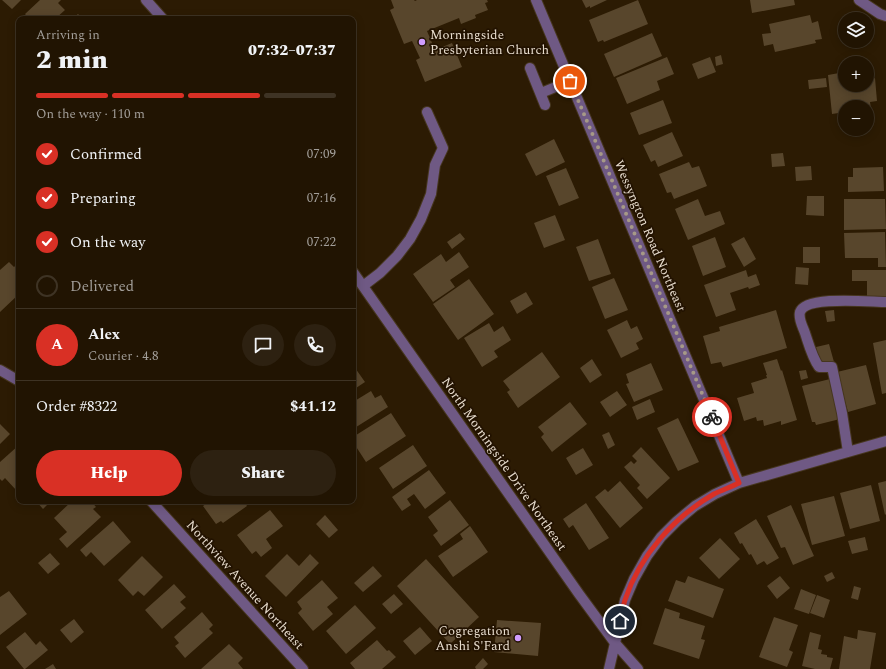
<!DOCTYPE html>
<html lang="en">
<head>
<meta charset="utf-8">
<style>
  :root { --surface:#211402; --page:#2d2111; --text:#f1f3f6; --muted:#a29e99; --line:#3e3324; --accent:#d93025 }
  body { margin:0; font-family:Spectral,serif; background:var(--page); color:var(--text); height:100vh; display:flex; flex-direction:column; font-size:15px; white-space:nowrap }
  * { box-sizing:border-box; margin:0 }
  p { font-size:13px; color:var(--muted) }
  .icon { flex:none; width:22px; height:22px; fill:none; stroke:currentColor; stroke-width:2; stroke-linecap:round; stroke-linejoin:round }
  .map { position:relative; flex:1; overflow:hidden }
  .drawer { position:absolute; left:16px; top:16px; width:340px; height:488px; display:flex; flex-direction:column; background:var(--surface); border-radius:8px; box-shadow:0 2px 10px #0003,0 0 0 1px var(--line) }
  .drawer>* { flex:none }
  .fabs { position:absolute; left:838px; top:12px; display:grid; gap:8px }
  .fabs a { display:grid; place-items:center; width:36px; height:36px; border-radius:50%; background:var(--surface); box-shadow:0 2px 10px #0003,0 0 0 1px var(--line); font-size:20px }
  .pin { position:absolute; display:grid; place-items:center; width:34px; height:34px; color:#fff; margin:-17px; border:2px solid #fff; border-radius:50%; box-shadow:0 1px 4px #0007 }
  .courier { position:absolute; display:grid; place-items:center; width:40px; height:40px; margin:-20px; border:3px solid #d93025; border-radius:50%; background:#fff; color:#222; box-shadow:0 1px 5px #0007 }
  .overview em { font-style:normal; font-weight:800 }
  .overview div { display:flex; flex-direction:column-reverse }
  .overview { display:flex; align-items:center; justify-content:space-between; height:68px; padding:0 20px }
  h1 { font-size:26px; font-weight:800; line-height:30px }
  .bar { display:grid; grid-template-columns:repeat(4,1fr); gap:6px 4px; align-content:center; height:48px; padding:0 20px }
  .bar i { height:5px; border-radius:3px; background:var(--line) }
  .bar .on { background:var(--accent) }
  .bar p { grid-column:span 4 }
  .line { display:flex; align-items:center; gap:10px; padding:0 20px; border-top:1px solid var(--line) }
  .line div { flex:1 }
  .round { display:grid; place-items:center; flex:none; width:42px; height:42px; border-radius:21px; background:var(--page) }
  ol { padding:0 20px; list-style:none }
  li { display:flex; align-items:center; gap:12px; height:44px }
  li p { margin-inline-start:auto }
  li .icon { padding:4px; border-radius:50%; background:var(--accent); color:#fff; stroke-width:4 }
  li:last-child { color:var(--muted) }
  li i { width:22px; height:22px; border:2px solid var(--line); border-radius:50% }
  .action { display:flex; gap:8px; margin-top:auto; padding:8px 20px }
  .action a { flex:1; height:46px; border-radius:24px; background:var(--accent); color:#fff; font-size:16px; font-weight:800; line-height:46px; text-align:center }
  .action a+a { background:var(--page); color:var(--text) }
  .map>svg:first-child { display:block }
</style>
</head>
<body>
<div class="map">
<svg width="886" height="669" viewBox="0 0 886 669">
  <rect width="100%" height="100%" fill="#2c1b03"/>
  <path fill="#58462c" d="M2 0H21L12 9Z
    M40 0H61L58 3 65 10 55 19H29L25 14Z
    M391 0H414L415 1 417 0H487L488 2 485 3 488 10 475 15 476 18 461 24 459 18 427 31 435 50 452 43 462 67 425 82 416 60 420 58 412 41 404 44 390 10 394 8Z
    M582 0H607L590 8V6L586 8Z
    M638 0 648 24 604 42 603 40 598 42 589 20Z
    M750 0H794L795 5 752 13Z
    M78 14 83 19H72Z
    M810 15 812 23 818 21 822 39 815 40 816 43 775 52 773 44 764 46 762 34 771 33 769 24Z
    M652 33 662 56 614 77 604 54Z
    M721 55 723 64 716 66 715 57Z
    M667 57 674 74 657 81 660 90 627 104 616 78Z
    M710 57 716 72 698 79 692 64Z
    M845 72V85H867V79L875 78 877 101 870 102 873 121 867 122V107H845V112L832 114 828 75Z
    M826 78 827 87 809 89 808 80Z
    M663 100 672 123 639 135 630 113Z
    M672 132 683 156 658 167 655 160 651 162 643 145Z
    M554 139 565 162 536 176 525 154Z
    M783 153 785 166 772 167 771 154Z
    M689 162 692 168 699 166 707 186 674 199 671 192 667 193 659 174Z
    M811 166 812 180 796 181 795 167Z
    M883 167 884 191 848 192V177H853V168Z
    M566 168 579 198 559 206 546 176Z
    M807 196H824V216L806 215Z
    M698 199 705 216 720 211 725 224 688 240 675 209Z
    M844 199H885L886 229 844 230Z
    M555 215 565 240 544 248 534 223Z
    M885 232 886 267H878V258H845L844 233Z
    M460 233 465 239 452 249 447 242Z
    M715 237 726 267 703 276 692 246Z
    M744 237 756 259 744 267 731 244Z
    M598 239 611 274 589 281 576 247Z
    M803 247H820V263H803Z
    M459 252 469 267 450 280 455 287 433 302 413 274 441 254 446 262Z
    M9 262 14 267 17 264 19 266V294L0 312V270Z
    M796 267 809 268 808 285 795 284Z
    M746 270 748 277 756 274 760 285 749 289 748 287 730 293 736 310 716 317 704 285Z
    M852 270H886V298H867V281H852Z
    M614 278 628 310 605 319 592 287Z
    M469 279 494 314 458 340 433 304Z
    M526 292 533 304 517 314 510 301Z
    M776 310 787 348 723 367 721 362 711 364 703 336 720 331 719 327Z
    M834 310 835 321 827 322 825 311Z
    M627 320 631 329 637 326 643 339 636 343 639 349 621 358 607 330Z
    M489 323 494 332 503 326 511 340 494 351 498 357 482 367 464 338Z
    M886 340V393L882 394 873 343Z
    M829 344 834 362 820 365 816 347Z
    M542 352 560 377 518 408 507 392 510 390 503 381Z
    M592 359 602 375 590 383 580 368Z
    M777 359 781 371 782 370 797 420 781 425V421L764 426 763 420 757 421 756 417 744 421 737 398 754 393 751 383 767 378 766 375H767L763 363Z
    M651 363 663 390 634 402 626 384 629 383 626 374Z
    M353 365 365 382 353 390Z
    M866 365 876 404 848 412 837 372Z
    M806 370 808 378 801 380 799 371Z
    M830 379 840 419 816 425 815 422H812L802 386Z
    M371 391 375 398 381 395 388 407 353 429V402Z
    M617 391 627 405 610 417 600 402Z
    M650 399 655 412 637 420 632 407Z
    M570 402 587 424 552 452 541 437 544 434 538 427Z
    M391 413 406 436 366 462 353 442V437Z
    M678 418 699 462 678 471 657 428Z
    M0 424 10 434 0 444Z
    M609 432 615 445 608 449 602 435Z
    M19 445V487L16 490 5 478 2 481 0 479V462Z
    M413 445 427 466 393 489 379 468Z
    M641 447 670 478 647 499 637 488 640 485 624 467 631 461 634 464 637 461 632 456Z
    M583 448 593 465 576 475 566 458Z
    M429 470 446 493 425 509 414 494 407 499 411 505 402 511 392 497Z
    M620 481 643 508 620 528 595 497 605 489 608 492Z
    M886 481V514L885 515 878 483Z
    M871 485 880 521 850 529 840 493Z
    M834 496 845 536 812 545 801 504Z
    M450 500 469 525 441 546 433 535 438 531 428 517Z
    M36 501H51L43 509Z
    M72 501H91L96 507 93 509 101 517 67 548 59 539 67 532 54 518Z
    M210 501H244L247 506 223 523 221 521 216 524 203 506Z
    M586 503 609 538 589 550 573 525 569 528 563 519Z
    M791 505 814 556 793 565 785 547 781 548 767 516Z
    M270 510 283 526 266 539 272 548 261 557 256 551 252 554 237 535Z
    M325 515 338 530 329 538 316 524Z
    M756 519 779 558 767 565 764 561 757 565 751 554 749 555 742 543 740 544 734 533Z
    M113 521 131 542 104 566 91 552 86 557 80 550Z
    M470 526 488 552 453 577 438 556 463 539 460 534Z
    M865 537 868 550 852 554 848 541Z
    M720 538 740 559 719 579 699 558Z
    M50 553 60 564 48 574 38 563Z
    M287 554 299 566 310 554 319 563 286 597 265 576Z
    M142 556 163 577 144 596 138 591 133 596 118 580Z
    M426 559 479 617 450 644 397 586Z
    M373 566 382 576 363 592 354 583Z
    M832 572 835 578 827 582 824 576Z
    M688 576 724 589 713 618 668 601 676 580 685 583Z
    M780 576 790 588 777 599 767 586Z
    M322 580 338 598 327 607 333 614 313 631 298 613 302 609 297 602Z
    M174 584 186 597 180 602 186 608 162 629 145 610Z
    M854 586 861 588 858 600 851 598Z
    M801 589 816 595 809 614 794 609Z
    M9 591 27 614 0 635V597Z
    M394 594 403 604 391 614 382 604Z
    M817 595 830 600 824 618 810 613Z
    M355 605 376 628 346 654 326 631Z
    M665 608 680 613 679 618 705 626 701 639 705 640 699 659 653 644Z
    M202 612 213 625 209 629 213 633 185 658 175 646 179 643 174 637Z
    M774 617 798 625 789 650 793 652 787 667 759 657Z
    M74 619 84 632 71 643 60 630Z
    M497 620 541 623 538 656 494 652Z
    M420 627 432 641 415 655 403 641Z
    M858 630 876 633 870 669H839L844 636 857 639Z
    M25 632 36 645 40 641 48 650 25 669H24L6 647Z
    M810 632 821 635 818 649 822 650 821 654 827 655V657L833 658 830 669H815L802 666Z
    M377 640 387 651 389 650 396 657 382 669H355L350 663Z
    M229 644 243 658 238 663 243 669H201Z
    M483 658 488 664 483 669H476L475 667Z
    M53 664 56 669H45Z"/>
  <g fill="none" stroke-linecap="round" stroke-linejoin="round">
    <defs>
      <path id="minor" d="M146 0 163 19
        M536 0 739 483
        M859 0 880 14 886 16
        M530 68 545 105
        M541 93 570 81
        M353 272 579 594 615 643 638 669
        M363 286 380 273 397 256 410 239 421 219 431 194 435 165 443 148 427 112
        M0 370 19 381
        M848 452 842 413 832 367H819C812 357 809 345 805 333 803 327 798 319 800 312 806 295 870 302 886 302
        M151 501 303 669
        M609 669 625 600 634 579 647 556 661 537 677 521 695 506 715 494 739 483 886 441"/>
    </defs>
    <use href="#minor" stroke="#46361f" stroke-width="12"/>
    <use href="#minor" stroke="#6f5984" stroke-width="10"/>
  </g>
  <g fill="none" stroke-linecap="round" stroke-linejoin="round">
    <path stroke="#a69987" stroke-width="4" stroke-dasharray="0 7.2" d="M570 81 712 417"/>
    <path stroke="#d93025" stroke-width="5" d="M620 621C622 614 623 606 625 600 640 555 674 517 714 494 722 490 731 487 739 483L712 417"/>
  </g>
  <g fill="#d09dfe" stroke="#221200" stroke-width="1.5">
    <circle cx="422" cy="42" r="4"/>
    <circle cx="518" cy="638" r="4"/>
  </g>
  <g text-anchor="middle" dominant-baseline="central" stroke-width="3.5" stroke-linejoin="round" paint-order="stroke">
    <g font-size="13" fill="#e8ddce" stroke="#221200" text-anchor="start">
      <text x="430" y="35">Morningside<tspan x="430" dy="15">Presbyterian Church</tspan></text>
      <text x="510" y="631" text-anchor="end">Cogregation<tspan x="510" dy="15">Anshi S'Fard</tspan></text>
    </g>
    <g font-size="13" fill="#e8ddce" stroke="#221200">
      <text transform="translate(650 236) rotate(67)">Wessyngton Road Northeast</text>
      <text transform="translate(504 464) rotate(55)">North Morningside Drive Northeast</text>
      <text transform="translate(245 585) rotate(48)">Northview Avenue Northeast</text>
    </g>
  </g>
</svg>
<div class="fabs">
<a><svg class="icon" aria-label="layers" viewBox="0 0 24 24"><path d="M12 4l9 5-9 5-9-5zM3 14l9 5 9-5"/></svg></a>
<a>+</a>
<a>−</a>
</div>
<div class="pin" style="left:570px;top:81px;background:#ea580c"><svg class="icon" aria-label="bag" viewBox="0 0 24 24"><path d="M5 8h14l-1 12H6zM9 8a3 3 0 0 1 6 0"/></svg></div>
<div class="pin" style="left:620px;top:621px;background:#1f2937"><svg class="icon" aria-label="home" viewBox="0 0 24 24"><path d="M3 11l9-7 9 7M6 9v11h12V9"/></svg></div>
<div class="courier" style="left:712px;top:417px"><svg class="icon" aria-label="bike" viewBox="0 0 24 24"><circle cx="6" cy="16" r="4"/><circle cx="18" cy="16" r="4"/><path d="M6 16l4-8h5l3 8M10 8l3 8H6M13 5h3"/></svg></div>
<section class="drawer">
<div class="overview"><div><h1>2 min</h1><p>Arriving in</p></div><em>07:32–07:37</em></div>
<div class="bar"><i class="on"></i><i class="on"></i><i class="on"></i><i></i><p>On the way · 110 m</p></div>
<ol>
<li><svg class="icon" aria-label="check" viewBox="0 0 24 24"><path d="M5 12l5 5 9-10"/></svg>Confirmed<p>07:09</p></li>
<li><svg class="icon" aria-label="check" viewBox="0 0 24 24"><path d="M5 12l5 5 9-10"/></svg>Preparing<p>07:16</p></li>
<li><svg class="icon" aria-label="check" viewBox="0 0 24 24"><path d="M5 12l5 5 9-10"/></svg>On the way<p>07:22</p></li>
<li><i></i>Delivered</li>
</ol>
<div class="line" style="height:72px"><b class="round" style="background:var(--accent);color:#fff">A</b><div><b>Alex</b><p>Courier · 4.8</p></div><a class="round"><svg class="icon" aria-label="chat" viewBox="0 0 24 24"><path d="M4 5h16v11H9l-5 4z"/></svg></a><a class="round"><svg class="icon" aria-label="phone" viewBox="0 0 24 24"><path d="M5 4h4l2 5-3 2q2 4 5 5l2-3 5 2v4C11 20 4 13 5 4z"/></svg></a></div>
<div class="line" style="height:52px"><div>Order #8322</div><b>$41.12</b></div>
<div class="action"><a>Help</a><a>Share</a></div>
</section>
</div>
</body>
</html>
